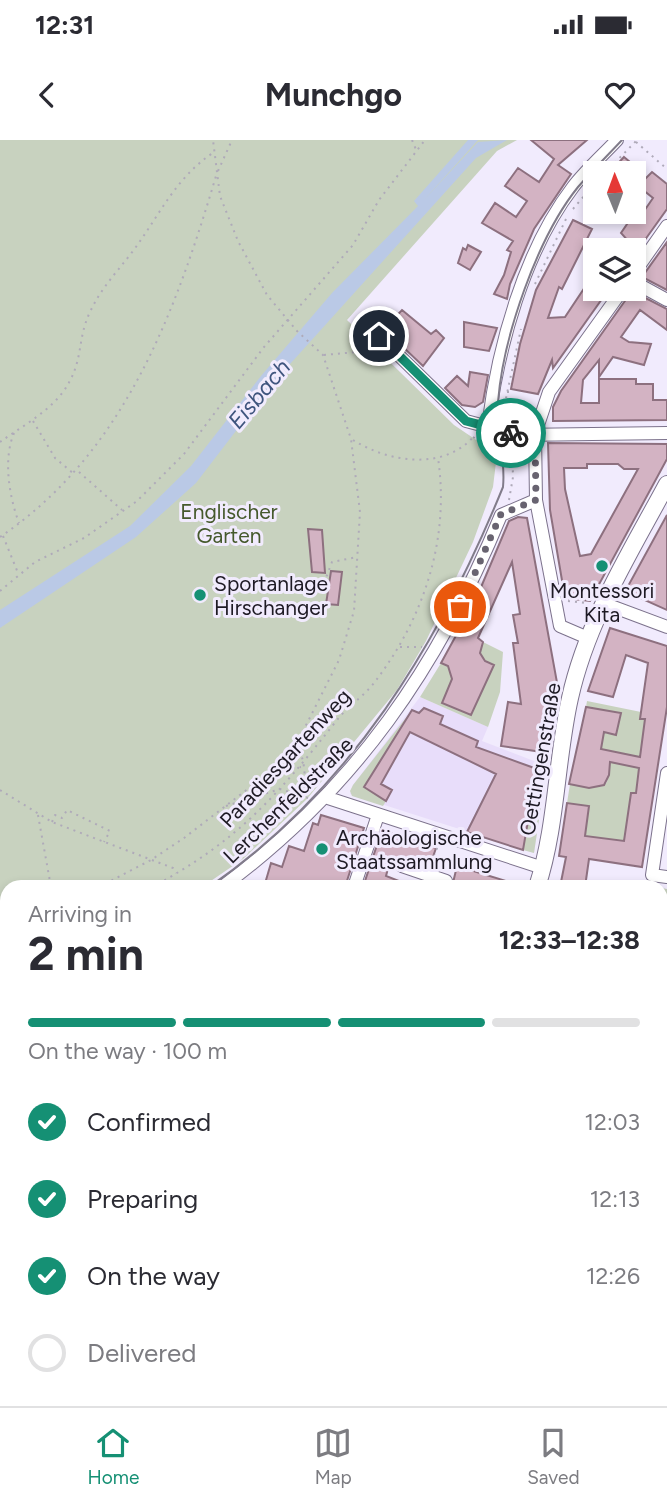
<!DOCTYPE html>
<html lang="en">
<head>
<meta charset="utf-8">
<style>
  :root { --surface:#fff; --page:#f2f2f3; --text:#2b2b33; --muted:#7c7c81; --line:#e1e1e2; --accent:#159074 }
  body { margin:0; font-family:Figtree,sans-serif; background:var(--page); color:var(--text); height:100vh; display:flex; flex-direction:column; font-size:26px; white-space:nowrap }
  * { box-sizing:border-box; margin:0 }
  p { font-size:23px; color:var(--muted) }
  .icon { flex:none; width:38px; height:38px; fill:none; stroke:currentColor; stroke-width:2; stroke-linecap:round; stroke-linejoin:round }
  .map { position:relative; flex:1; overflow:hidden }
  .details { position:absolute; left:0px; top:740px; width:668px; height:527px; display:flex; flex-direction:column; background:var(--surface); border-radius:21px 21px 0 0; box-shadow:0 4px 10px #0003 }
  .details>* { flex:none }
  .needle { width:46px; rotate:359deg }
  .buttons { position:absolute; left:583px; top:21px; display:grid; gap:14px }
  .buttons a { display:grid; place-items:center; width:63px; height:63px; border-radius:0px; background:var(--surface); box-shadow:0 4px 10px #0003; font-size:35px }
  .pin { position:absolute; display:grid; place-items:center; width:60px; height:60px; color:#fff; margin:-30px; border:4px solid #fff; border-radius:50%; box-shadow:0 2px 7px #0007 }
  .courier { position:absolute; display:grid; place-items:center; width:70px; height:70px; margin:-35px; border:5px solid #159074; border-radius:50%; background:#fff; color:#222; box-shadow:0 2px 9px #0007 }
  .headline em { font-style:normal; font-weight:700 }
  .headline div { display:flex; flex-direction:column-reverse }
  .headline { display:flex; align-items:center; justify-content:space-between; height:119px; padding:0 28px }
  h1 { font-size:46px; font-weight:700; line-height:52px }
  .bar { display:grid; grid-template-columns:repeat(4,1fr); gap:10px 7px; align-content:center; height:84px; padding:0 28px }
  .bar i { height:9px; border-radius:5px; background:var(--line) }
  .bar .on { background:var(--accent) }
  .bar p { grid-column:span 4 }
  ol { padding:0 28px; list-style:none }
  li { display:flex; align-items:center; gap:21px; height:77px }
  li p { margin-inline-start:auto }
  li .icon { padding:7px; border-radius:50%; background:var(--accent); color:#fff; stroke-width:4 }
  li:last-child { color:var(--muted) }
  li i { width:38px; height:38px; border:4px solid var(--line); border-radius:50% }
  .status { display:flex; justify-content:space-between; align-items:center; height:49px; padding:0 35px; background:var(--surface); direction:ltr }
  .status svg { height:19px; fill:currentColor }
  header { display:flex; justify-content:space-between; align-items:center; height:91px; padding:0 28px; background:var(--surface); font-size:32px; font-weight:700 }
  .tabs { display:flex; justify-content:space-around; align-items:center; height:98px; border-top:2px solid var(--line); background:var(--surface); font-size:19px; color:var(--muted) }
  .tabs a { display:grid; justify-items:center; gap:4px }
  .tabs .on { color:var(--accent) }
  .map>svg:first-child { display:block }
</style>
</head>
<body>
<div class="status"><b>12:31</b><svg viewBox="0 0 49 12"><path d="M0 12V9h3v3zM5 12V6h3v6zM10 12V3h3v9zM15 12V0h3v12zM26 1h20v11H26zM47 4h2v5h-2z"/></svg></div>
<header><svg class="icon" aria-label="back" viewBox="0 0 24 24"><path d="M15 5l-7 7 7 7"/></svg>Munchgo<svg class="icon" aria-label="heart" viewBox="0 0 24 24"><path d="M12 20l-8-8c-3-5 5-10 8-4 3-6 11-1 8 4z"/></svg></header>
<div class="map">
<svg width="667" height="1266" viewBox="0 0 667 1266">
  <rect width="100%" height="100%" fill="#f1ebfd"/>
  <path fill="#e8ddfa" d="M420 557 488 587 482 601 547 626 534 713 350 654 353 645Z"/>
  <path fill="#c8d2bf" d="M0 0H517L497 11 347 180 454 285 497 314 493 347 473 402 426 501 397 550 307 659 243 719 202 747H7V861L0 867Z
    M483 502 503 512 500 552 488 587 420 557 441 523 448 526 452 539 442 563 471 575 494 525 485 521 480 513Z
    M587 561 641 572 640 578 645 579 636 653H631L624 701 585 696 589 666 567 663 570 644 589 648 603 646 607 642 610 627 599 621 603 598 600 592 616 595 620 573 586 567Z
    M412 570 364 647 386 661 383 666 352 656 350 651 353 645Z
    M537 629 546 632 534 713 523 710Z
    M662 748 667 749V864L662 905Z"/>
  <path fill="#bac9e6" d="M468 0H478L423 61 478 2 507 0 476 18 272 244 196 343 136 397 0 488V470L130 386 191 326 261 236 332 153 418 66 414 61Z"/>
  <path fill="#d3b3c3" stroke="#8d707f" stroke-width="2" fill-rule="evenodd" d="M531 0H587L558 25 571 34 534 89 510 144 507 159 494 154 504 135 511 112 507 110 513 101 482 83 495 63 516 77 527 61 505 46 518 28 539 42 554 19Z
    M624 17 643 33H609Z
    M652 32 667 44V69L637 111 621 93 636 71 642 74 653 58 638 46Z
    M573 80 592 89 562 149 559 147 548 178 565 177 595 132V149H609L553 228 552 220 538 254 511 249 520 204 536 150Z
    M667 102V150L642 137Z
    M468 105 481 112 470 130 458 123 463 108 466 110Z
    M632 151 667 169V190L640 170 621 197 629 202 651 204 644 225 613 217 599 237V220L583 240 581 263H599V239H636V244H653V260H667V280L553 281V267L561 251Z
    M402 170 431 194 436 190 444 198 423 226 384 189Z
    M464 182 497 188 489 211 464 207Z
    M470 232 488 235 483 262 475 267 462 265 445 248 457 236 468 246Z
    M548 303 667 304V319L590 461 565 458 550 370ZM587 324H618L624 329H638L591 414 580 416 565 349 564 328H587Z
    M667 375V470L629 453 627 448Z
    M518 377 527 378 558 548 549 613 501 606 508 562 521 564 513 503H518L513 475 520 474 512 422 478 498 483 502 480 513 485 521 494 525 471 575 442 563 452 539 448 526 441 523 476 459 509 381Z
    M308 389 322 390 325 433 312 432Z
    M331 431 342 432 338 465 326 464Z
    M610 488 667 506V567L642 727 589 719 585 747H560L566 717 559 716 567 663 589 666 585 696 624 701 631 653H636L639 628 610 622 609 635 604 645 589 648 569 644 586 567 621 573 616 595 604 592 601 609 640 617 645 579H640L648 523 626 515 613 557 588 551Z
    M424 568 443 576 440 584 478 601 476 607 537 629 523 710 467 692 496 634 410 592 381 644 392 650 386 661 364 647 412 570 419 573Z
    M321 675 364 688 345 747H264L271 723 282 727 289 706 304 711 313 683 318 685Z
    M382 690 436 708 430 726 404 718 390 721 386 736 414 747H363Z
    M457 726 519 745V747H452Z"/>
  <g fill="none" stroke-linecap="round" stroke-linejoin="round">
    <defs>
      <path id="minor" d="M634 133 667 86
        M634 142 667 160
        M379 196 466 281 519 295 667 293
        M488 286C498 207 524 111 573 47 586 30 603 15 617 0
        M603 463 667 487
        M588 498 560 486 536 360 535 294 549 252 623 149
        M667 633 652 735 667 737
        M325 657 543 728
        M402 726 446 741
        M222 747C355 649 439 526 501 375L536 360
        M354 747 378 675
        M0 885 7 877
        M662 973 667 941
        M0 1141 7 1170
        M0 1259 34 1266
        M149 1266 151 1260
        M521 1266 523 1260"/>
      <path id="major" d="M537 747C557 686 556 620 570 558 587 481 630 413 667 344
        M0 924 7 926
        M662 1115 667 1116
        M662 1258 667 1238
        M337 1266 339 1260"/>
    </defs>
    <use href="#minor" stroke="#7c728c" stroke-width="14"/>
    <use href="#major" stroke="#7c728c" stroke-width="18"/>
    <path stroke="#afaab9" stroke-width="2" stroke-dasharray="2 5" stroke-linecap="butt" d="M412 0 417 12
      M636 2 667 29
      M218 31 232 0
      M605 33 637 0
      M573 69 595 43
      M535 144 566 79
      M324 215 378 210
      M508 251V270L515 277 528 276
      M503 272 521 189
      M33 281 55 318 74 334
      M14 293C3 319 9 356 19 383
      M473 297 499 313
      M353 300C390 323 445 331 475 295
      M499 301 501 310
      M0 302C21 287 47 273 63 252 85 221 76 201 90 172 101 148 117 132 133 111 159 76 176 37 213 13
      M79 332 122 370
      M509 360 513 337 512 306
      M3 396 18 433
      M0 397C124 313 175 174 216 36
      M324 443 332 422 357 417
      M0 451 35 422 84 398 137 361 184 314 264 207 353 105 379 60 425 0
      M568 461 587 463
      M400 507H422
      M296 605C305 616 307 642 302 655
      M272 631 301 627
      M0 650 52 682 173 728 176 733
      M226 666 280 649 308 658
      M38 675 51 747
      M52 682 55 675 62 678 67 670 110 691 104 702
      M432 723 438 705
      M99 747 151 720 184 698 271 631 296 605 339 520 354 471 360 372 351 299 323 215 297 191 267 155 238 101 220 56 213 0
      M152 747C237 702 278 655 337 580 347 567 363 557 374 543 424 478 450 399 438 318
      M0 806 7 801
      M662 807 667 808
      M0 838 7 830
      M0 953 7 939
      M0 1063 7 1118
      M0 1181 7 1209
      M67 1260 97 1266
      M317 1266 319 1260"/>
    <use href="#minor" stroke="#fff" stroke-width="12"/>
    <use href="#major" stroke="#fff" stroke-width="16"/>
    <path stroke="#817c8a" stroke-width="2" d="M209 747C351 649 439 504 503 347 506 318 496 291 498 262 503 197 537 98 578 47 592 31 607 16 622 0
      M0 880 7 874
      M0 1126 7 1157
      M0 1148 7 1178
      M27 1260 28 1266"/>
  </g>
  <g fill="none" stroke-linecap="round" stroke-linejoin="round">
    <path stroke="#686370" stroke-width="7" stroke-dasharray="0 12.6" d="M460 467 501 374 536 360 535 293H511"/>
    <path stroke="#159074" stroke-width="9" d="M379 196 466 281 511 293"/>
  </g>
  <g fill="#159074" stroke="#f1ebfd" stroke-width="2.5">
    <circle cx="602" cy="426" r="7"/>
    <circle cx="200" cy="455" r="7"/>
    <circle cx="322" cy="709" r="7"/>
  </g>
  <g text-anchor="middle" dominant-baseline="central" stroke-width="6" stroke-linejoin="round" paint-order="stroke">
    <g font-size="21" fill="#45592c" stroke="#f1ebfd">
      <text x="229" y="371">Englischer<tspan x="229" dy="24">Garten</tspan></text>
    </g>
    <g font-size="21" fill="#1e1a24" stroke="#f1ebfd" text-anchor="start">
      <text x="214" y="443">Sportanlage<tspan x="214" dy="24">Hirschanger</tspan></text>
      <text x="602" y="450" text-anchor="middle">Montessori<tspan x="602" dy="24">Kita</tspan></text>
      <text x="336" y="697">Archäologische<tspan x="336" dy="24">Staatssammlung</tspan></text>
    </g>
    <g font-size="21" fill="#1e1a24" stroke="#f1ebfd">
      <text transform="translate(285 618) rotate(-47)">Paradiesgartenweg</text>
      <text transform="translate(540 619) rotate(-80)">Oettingenstraße</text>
      <text transform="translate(288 660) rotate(-44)">Lerchenfeldstraße</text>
    </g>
    <g font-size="23" font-style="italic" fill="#3f557e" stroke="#f1ebfd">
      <text transform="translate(259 254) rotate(-50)">Eisbach</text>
    </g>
  </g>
</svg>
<div class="buttons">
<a><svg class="needle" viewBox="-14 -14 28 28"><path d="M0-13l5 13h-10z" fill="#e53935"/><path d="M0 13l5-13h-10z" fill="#7c7c81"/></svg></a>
<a><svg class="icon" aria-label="layers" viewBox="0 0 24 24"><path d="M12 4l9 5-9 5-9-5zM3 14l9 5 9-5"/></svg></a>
</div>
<div class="pin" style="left:460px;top:467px;background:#ea580c"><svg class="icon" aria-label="bag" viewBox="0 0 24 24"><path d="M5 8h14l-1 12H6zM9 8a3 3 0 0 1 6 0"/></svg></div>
<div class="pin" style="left:379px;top:196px;background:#1f2937"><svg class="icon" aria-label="home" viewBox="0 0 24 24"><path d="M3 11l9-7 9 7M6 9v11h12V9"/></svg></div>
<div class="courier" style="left:511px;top:293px"><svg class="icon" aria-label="bike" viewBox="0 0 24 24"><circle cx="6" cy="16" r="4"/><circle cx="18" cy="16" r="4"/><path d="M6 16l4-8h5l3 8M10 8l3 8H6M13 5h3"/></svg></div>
<section class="details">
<div class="headline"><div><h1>2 min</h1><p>Arriving in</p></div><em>12:33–12:38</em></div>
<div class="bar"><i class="on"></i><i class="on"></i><i class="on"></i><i></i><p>On the way · 100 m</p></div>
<ol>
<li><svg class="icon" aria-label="check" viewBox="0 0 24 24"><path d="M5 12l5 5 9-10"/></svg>Confirmed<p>12:03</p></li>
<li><svg class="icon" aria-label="check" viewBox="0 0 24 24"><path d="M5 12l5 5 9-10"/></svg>Preparing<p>12:13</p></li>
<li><svg class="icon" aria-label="check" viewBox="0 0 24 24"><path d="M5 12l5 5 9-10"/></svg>On the way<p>12:26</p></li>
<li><i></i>Delivered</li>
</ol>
</section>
</div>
<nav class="tabs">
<a class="on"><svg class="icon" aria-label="home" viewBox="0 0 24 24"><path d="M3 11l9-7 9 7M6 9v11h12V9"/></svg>Home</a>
<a><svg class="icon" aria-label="map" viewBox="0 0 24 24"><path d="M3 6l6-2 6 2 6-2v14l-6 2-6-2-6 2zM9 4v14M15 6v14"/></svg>Map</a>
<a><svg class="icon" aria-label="saved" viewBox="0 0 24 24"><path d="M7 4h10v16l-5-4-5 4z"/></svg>Saved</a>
</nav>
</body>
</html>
